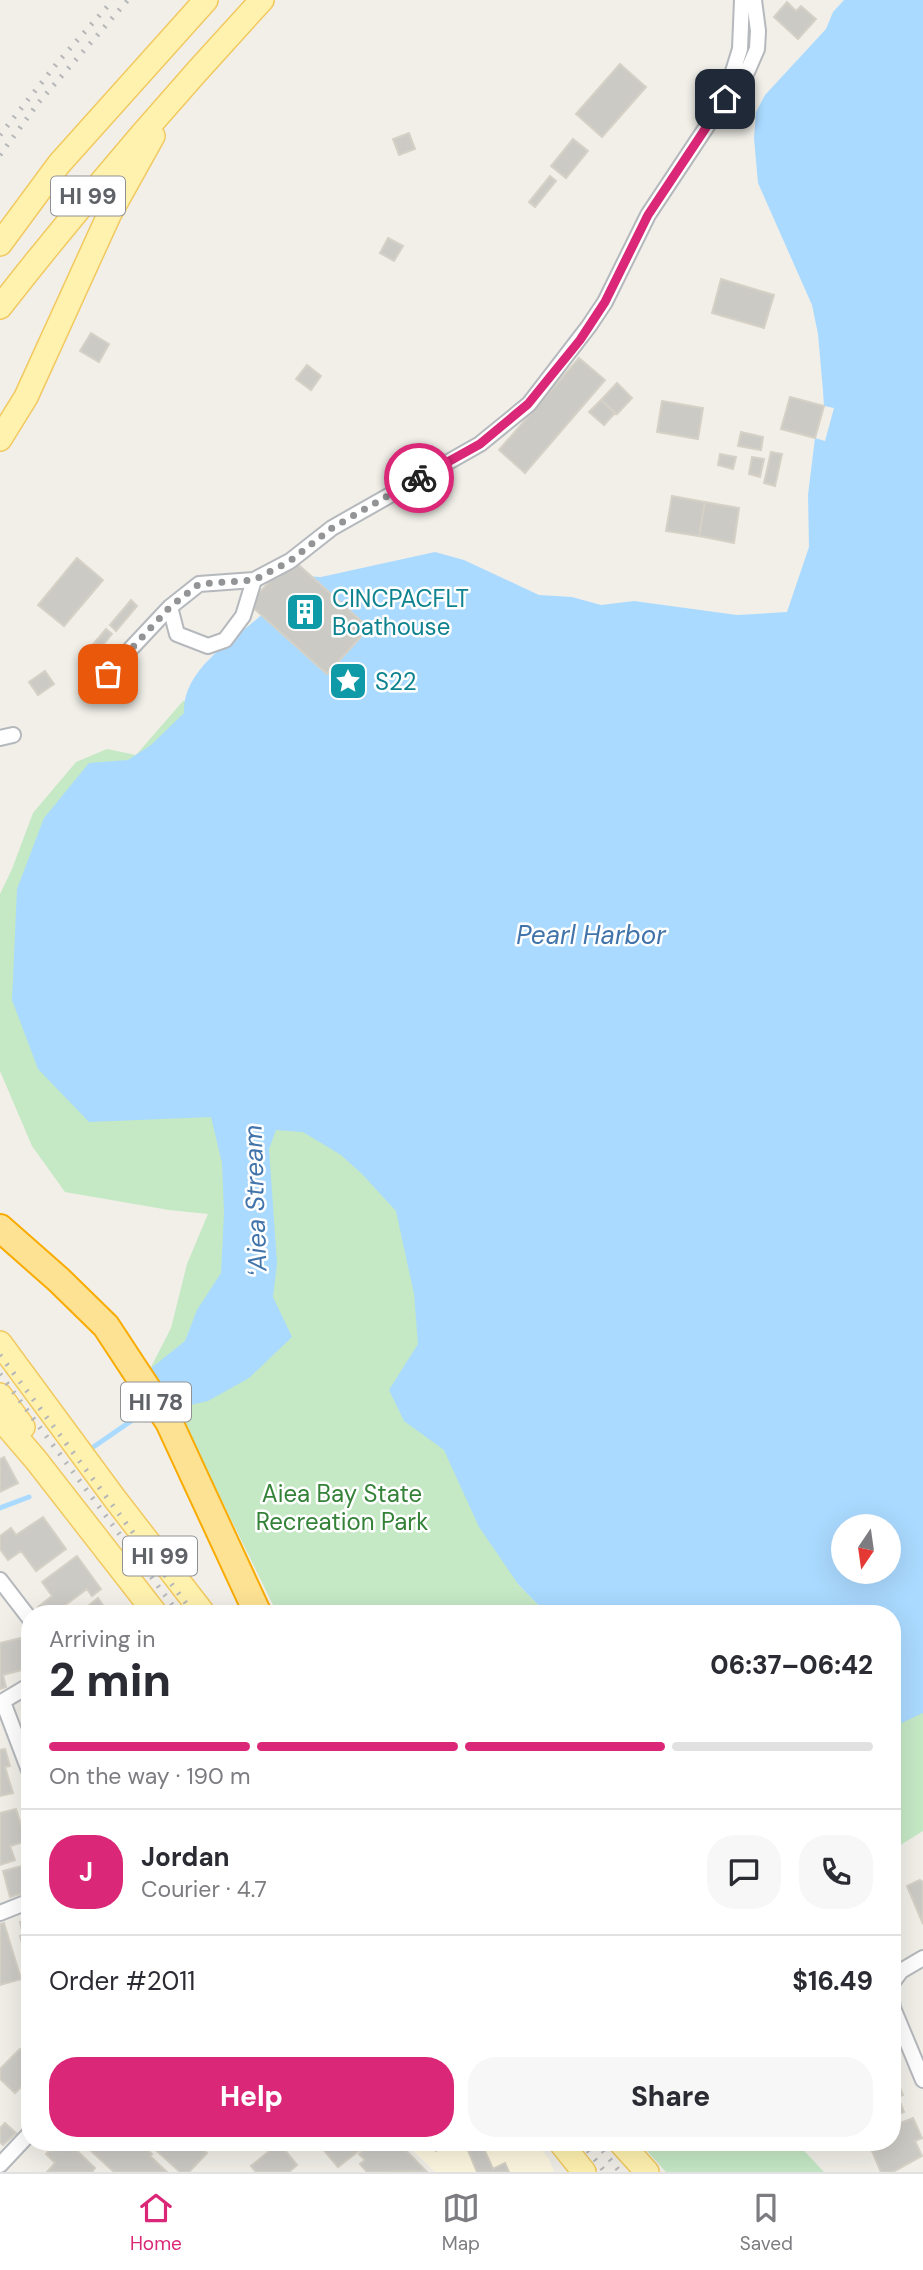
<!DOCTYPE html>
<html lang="en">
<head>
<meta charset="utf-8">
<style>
  :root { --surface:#fff; --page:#f7f7f7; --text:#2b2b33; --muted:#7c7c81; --line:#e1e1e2; --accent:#db2777 }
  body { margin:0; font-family:"DM Sans",sans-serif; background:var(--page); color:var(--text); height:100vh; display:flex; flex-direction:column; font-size:26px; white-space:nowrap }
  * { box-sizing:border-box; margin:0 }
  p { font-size:23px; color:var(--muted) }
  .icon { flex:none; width:38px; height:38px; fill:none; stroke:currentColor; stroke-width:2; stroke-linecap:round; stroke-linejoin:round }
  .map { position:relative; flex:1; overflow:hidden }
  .side { position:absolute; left:21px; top:1605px; width:880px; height:546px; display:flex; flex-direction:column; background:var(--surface); border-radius:28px; box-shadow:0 7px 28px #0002 }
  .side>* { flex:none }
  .needle { width:46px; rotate:193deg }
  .fabs { position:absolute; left:831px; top:1514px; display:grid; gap:14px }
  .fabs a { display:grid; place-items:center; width:70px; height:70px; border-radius:50%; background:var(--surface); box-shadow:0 7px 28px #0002; font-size:35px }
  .pin { position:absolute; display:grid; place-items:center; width:60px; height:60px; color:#fff; margin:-30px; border-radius:14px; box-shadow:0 4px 10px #0006 }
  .courier { position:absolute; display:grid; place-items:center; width:70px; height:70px; margin:-35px; border:5px solid #db2777; border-radius:50%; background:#fff; color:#222; box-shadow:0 2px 9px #0007 }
  .headline em { font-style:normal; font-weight:800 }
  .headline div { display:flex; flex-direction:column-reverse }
  .headline { display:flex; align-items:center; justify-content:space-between; height:119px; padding:0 28px }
  h1 { font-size:46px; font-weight:800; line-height:52px }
  .bar { display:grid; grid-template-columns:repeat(4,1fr); gap:10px 7px; align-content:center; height:84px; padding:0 28px }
  .bar i { height:9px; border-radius:5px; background:var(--line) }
  .bar .active { background:var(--accent) }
  .bar p { grid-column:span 4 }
  .line { display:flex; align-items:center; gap:18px; padding:0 28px; border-top:2px solid var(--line) }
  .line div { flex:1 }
  .round { display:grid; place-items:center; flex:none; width:74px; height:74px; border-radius:28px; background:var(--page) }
  .button { display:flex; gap:14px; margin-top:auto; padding:14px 28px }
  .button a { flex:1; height:80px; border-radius:28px; background:var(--accent); color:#fff; font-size:28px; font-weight:800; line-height:80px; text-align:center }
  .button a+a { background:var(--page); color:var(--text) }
  .tab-bar { display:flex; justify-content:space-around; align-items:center; height:98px; border-top:2px solid var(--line); background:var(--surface); font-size:19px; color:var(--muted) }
  .tab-bar a { display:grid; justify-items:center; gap:4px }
  .tab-bar .active { color:var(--accent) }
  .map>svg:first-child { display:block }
</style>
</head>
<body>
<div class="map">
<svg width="923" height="2172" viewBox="0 0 923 2172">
  <rect width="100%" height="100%" fill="#f1efe8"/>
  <path fill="#fef7e0" d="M404 2142H535L549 2159 554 2172H435Z"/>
  <path fill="#c5e8c5" d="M198 699 206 1089 230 1145 223 1315 150 1369 171 1328 187 1264 208 1214 169 1210 65 1192 32 1146 0 1071V894L12 869 33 813 76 762 107 749 136 755 183 701Z
    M271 1102 398 1195 480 1475 518 1584 546 1613H277L194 1444 148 1381 160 1375 226 1377 269 1149Z
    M923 1687V1831L899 1846 900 1871 893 1891 892 1697Z
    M639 2142H796L824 2172H666Z"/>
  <path fill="#aadaff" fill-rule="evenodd" d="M844 0H923V1713L893 1727 892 1614 546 1613 518 1584 479 1527 444 1450 404 1421 389 1390 418 1344 414 1294 396 1211 362 1174 341 1155 303 1132 276 1130 269 1149 277 1263 273 1297 292 1337 249 1378 208 1401 177 1408 150 1369 185 1341 197 1310 221 1273 224 1213 222 1163 211 1117 89 1122 38 1069 12 1000 17 889 44 818 89 763 128 760 151 745 184 713C182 671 229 643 258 618 273 604 287 590 302 576L321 577 435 552 464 560 539 595 572 597 601 605 634 601 737 615 787 612 809 547 808 495 815 438 824 406 823 391 818 334 812 305 758 183 754 138 756 112 765 95 826 29 833 12ZM844 1526H889V1572H844Z"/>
  <path fill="#f1efe8" d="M824 406 834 408 825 441 815 438Z"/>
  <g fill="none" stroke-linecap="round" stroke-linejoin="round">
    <path stroke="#aadaff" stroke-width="5" d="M89 1450 150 1408
      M0 1508 29 1497"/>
  </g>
  <path fill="#cccac5" stroke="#d6d1c6" stroke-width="2" d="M787 2 796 11 801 6 816 19 798 39 774 17Z
    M620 64 646 87 602 137 576 114Z
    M409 133 415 149 399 155 393 139Z
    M573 139 588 151 566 178 551 166Z
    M550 176 556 181 535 207 529 202Z
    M388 238 403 246 394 261 380 253Z
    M721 279 774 295 764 328 712 313Z
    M91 333 109 344 99 362 80 351Z
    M579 358 605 380 525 473 499 450Z
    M307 365 321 376 311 390 296 379Z
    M617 383 632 398 617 414 601 400Z
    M790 397 824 406 815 438 781 429Z
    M601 400 615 413 604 425 589 412Z
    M662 401 703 408 698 439 657 432Z
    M741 432 763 437 761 450 738 446Z
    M771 452 782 454 775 486 764 483Z
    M720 454 736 457 733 469 718 465Z
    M752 457 764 459 760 477 749 474Z
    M672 496 705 502 699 536 666 531Z
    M705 502 739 508 734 543 699 536Z
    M77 558 103 580 64 626 38 605Z
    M291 558 369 628 327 674 249 604Z
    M131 600 137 606 116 631 110 625Z
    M106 629 112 634 91 660 85 654Z
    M45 671 54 684 38 695 29 682Z
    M4 1457 18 1483 0 1492V1459Z
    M43 1517 66 1549 36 1571 21 1551 8 1560 0 1549V1536L11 1528 16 1535Z
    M77 1556 101 1589 92 1596 87 1589 64 1606 67 1611 64 1614H43L38 1607 52 1596 42 1582Z
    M98 1598 109 1614H78Z
    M21 1638 29 1668 3 1675 6 1687 0 1689V1643Z
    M5 1749 10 1766 5 1767 13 1793 0 1796V1750Z
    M16 1809 26 1841 10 1846 15 1860 0 1865V1813Z
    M30 1858V1891L10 1897 3 1871 26 1865 24 1860Z
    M920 1880 923 1882V1924L907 1886Z
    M30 1920V1957L26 1959 20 1936 23 1935 20 1922Z
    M4 1923 21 1979 0 1985V1924Z
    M20 2049 30 2058V2087L27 2085 23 2089 21 2087 15 2093 0 2079V2069Z
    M895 2076 903 2095 898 2097 904 2112 895 2116 897 2120 892 2122V2077Z
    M913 2118 922 2138 915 2141 922 2156 893 2172H881L868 2142H892V2126Z
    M5 2123 16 2133 3 2145 0 2142V2128Z
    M57 2142H68L95 2168 92 2172H47L55 2163 46 2154Z
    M98 2142H140L152 2154 150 2156 167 2172H114L90 2150Z
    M147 2142H194L207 2153 189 2172H180Z
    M317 2142H356L361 2149 338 2167Z
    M372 2142H398L426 2171 367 2172 360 2164 365 2160 359 2154Z
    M426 2142H445L436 2151Z
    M481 2142 493 2169 505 2163 509 2172H477L467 2148Z
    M279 2143 297 2165 289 2172H256L251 2166Z"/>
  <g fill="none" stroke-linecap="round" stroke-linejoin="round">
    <defs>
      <path id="street" d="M727 91 740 49 742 0
        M170 607 177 634 208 646 225 640 243 616 254 580
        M108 673 170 607 199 584 254 580 290 561 332 528 480 444 529 404 589 326 605 302 648 215 725 99 747 72 757 49 758 31 754 0
        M0 738 13 735
        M0 1580 30 1619
        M3 1702 30 1773
        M0 1703 30 1685
        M0 1913 30 1901
        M892 1983 901 1971 923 1958
        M892 2001 893 2008 923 2080
        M0 2165 30 2133"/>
      <path id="primary" d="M0 244 59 164 206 0
        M0 307C83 201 170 99 262 0
        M0 439 26 397 109 215 153 136
        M0 1343 115 1499 204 1614
        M0 1395 23 1427
        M0 1418 36 1460 156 1614
        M560 2142 584 2172
        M620 2142 647 2172"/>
      <path id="highway" d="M0 1228 59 1280 106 1326 169 1422 258 1614"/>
    </defs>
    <use href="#street" stroke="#b5b8bc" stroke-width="18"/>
    <use href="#primary" stroke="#f2c960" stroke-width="26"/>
    <use href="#highway" stroke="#f9ab00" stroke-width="30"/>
    <use href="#street" stroke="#fff" stroke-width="14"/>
    <use href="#primary" stroke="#fff2af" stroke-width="23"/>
    <use href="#highway" stroke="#fde293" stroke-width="26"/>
    <path stroke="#b6b7b8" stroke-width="5" stroke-dasharray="2 9" stroke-linecap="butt" d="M0 135 58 62 113 0
      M0 155 39 102 128 0
      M0 1355 194 1614
      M0 1374 179 1614
      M581 2142 605 2172
      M596 2142 620 2172"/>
  </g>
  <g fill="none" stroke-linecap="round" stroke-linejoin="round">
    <path stroke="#929495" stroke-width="7" stroke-dasharray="0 12.6" d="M108 674 170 607 199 584 254 580 290 561 332 528 419 478"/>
    <path stroke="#db2777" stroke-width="9" d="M419 478 480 444 528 404 580 340 605 302 648 215 725 99"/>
  </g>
  <defs>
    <symbol id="building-square" viewBox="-11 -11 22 22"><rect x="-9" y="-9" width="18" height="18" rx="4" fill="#0f9aa8" stroke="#fff"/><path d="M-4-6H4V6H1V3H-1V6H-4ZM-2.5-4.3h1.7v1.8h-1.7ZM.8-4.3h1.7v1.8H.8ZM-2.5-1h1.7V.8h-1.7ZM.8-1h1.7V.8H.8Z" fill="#fff"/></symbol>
    <symbol id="sight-square" viewBox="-11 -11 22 22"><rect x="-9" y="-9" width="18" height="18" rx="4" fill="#0f9aa8" stroke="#fff"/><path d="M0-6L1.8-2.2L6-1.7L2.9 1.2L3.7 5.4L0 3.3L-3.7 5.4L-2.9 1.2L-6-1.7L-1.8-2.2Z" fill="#fff"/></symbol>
  </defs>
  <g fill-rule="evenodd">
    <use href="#building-square" x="283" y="590" width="44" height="44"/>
    <use href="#sight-square" x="326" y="659" width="44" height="44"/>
  </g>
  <g text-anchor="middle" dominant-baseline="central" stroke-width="5" stroke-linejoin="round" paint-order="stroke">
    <g fill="#fff" stroke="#8f9295" stroke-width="2">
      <rect x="51" y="176.5" width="74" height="39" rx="5"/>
      <rect x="121" y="1382.5" width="70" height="39" rx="5"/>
      <rect x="123" y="1536.5" width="74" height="39" rx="5"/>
    </g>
    <g font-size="23" font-weight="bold" fill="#5f6368">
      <text x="88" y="196">HI 99</text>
      <text x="156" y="1402">HI 78</text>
      <text x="160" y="1556">HI 99</text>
    </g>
    <g font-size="24" fill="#0d838f" stroke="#fff" text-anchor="start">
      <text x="332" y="598">CINCPACFLT<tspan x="332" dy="28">Boathouse</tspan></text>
      <text x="375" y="681">S22</text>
    </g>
    <g font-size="24" fill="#348238" stroke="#fff">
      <text x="342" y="1493">Aiea Bay State<tspan x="342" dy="28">Recreation Park</tspan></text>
    </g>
    <g font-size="26" font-style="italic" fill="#4174aa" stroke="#fff">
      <text x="591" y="935">Pearl Harbor</text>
      <text transform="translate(255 1201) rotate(-92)">ʻAiea Stream</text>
    </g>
  </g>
</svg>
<div class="fabs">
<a><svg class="needle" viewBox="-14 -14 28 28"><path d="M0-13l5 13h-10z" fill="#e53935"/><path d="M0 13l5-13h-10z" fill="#7c7c81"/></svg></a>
</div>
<div class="pin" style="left:108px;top:674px;background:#ea580c"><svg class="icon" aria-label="bag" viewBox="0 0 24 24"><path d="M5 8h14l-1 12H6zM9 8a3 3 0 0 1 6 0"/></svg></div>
<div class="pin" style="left:725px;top:99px;background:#1f2937"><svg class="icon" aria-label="home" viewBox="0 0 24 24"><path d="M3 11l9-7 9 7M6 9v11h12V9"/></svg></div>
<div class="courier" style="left:419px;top:478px"><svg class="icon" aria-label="bike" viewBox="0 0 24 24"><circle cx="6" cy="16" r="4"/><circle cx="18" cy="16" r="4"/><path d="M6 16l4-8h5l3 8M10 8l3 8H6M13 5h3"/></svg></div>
<section class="side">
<div class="headline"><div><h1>2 min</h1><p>Arriving in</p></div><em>06:37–06:42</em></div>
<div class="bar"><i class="active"></i><i class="active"></i><i class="active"></i><i></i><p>On the way · 190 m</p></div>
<div class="line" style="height:126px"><b class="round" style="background:var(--accent);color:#fff">J</b><div><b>Jordan</b><p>Courier · 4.7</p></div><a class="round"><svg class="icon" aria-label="chat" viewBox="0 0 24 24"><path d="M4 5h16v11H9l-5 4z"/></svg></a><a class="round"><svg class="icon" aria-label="phone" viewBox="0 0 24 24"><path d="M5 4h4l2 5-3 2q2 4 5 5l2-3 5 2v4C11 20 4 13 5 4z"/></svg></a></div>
<div class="line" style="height:91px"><div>Order #2011</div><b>$16.49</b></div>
<div class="button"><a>Help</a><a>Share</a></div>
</section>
</div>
<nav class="tab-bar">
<a class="active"><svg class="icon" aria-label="home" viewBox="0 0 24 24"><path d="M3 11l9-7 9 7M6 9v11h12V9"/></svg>Home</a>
<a><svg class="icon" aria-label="map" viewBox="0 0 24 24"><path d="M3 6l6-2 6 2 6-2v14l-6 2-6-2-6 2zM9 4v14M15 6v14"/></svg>Map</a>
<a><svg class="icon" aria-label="saved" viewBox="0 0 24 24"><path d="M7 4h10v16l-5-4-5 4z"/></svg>Saved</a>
</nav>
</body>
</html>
